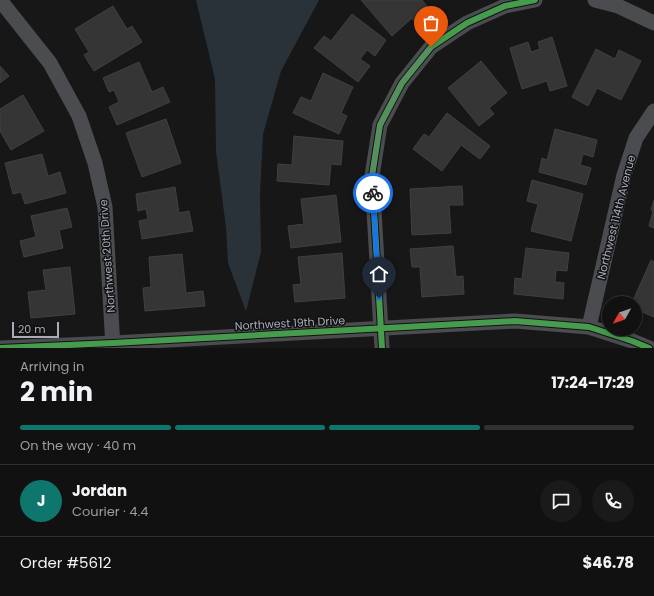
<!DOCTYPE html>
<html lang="en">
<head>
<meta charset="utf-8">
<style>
  :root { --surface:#111; --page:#1a1a1a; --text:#f1f3f6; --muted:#9c9d9f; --line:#303131; --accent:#0f766e }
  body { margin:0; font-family:Poppins,sans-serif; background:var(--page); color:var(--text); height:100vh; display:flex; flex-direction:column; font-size:15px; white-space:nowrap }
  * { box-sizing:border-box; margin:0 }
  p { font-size:13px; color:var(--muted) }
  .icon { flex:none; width:22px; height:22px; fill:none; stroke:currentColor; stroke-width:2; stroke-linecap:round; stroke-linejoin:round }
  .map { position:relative; height:348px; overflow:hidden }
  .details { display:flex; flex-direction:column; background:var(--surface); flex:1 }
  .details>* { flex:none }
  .needle { width:26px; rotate:230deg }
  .tools { position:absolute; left:602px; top:296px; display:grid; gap:8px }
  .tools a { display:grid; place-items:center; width:40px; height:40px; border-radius:50%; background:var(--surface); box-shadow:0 2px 6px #0003,0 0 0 1px var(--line); font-size:20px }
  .scale { position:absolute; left:12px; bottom:10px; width:47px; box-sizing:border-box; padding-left:4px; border:2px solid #a8adb8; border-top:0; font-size:11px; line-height:14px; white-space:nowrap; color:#a8adb8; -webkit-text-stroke:3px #111113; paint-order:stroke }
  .pin { position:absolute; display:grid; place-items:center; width:34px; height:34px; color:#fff; margin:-41px -17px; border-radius:50% 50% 50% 0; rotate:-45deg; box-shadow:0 0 4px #0007 }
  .pin .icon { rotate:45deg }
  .courier { position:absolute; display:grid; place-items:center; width:40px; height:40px; margin:-20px; border:3px solid #1a73e8; border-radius:50%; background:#fff; color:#222; box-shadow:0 1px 5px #0007 }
  .overview em { font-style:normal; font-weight:700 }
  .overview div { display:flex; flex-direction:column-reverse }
  .overview { display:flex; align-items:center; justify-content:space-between; height:68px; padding:0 20px }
  h1 { font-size:26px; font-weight:700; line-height:30px }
  .bar { display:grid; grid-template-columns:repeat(4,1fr); gap:6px 4px; align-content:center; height:48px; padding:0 20px }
  .bar i { height:5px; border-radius:3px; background:var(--line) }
  .bar .active { background:var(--accent) }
  .bar p { grid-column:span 4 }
  .line { display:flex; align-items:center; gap:10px; padding:0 20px; border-top:1px solid var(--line) }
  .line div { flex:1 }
  .round { display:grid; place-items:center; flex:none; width:42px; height:42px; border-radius:21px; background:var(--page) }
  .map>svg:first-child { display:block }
</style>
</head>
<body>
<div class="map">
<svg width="654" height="348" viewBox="0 0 654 348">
  <rect width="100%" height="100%" fill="#171717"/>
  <path fill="#2a3239" d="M196 0H319L281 71 263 134 260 194 261 252 246 311 228 263 226 227 216 152 215 79Z"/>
  <path fill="#353536" stroke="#3f4043" d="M361 0H422L429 9 415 22 412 18 392 36Z
    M113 6 127 29 132 26 142 42 94 71 84 55 89 52 75 29Z
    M352 14 386 40 375 56 367 50 360 59 370 66 358 82 314 48 324 36 331 41Z
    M552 37 567 86 550 91 547 81 522 89 510 48 528 42 531 52 540 49 538 42Z
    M596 49 615 59 619 50 641 61 621 100 597 88 588 106 572 97Z
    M481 61 507 93 489 108 494 114 479 126 448 88Z
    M139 62 152 92 163 87 170 102 117 125 109 107 119 102 114 90 109 92 103 78Z
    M0 66 9 76 0 83Z
    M323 73 353 87 341 113 347 116 339 134 293 113 301 97 311 101Z
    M23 95 44 131 11 150 0 131V109Z
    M447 113 490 146 480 159 461 145 442 171 413 149 424 134 429 137Z
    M166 119 181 163 142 177 126 133Z
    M555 129 597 140 593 157 583 154 580 165 591 168 586 185 539 172 542 158 547 160Z
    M294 136 343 141 341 165 331 164 329 185 277 181 278 164 292 165Z
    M42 154 48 176 60 172 66 193 25 204 21 192 13 194 5 163Z
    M532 180 583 194 571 241 531 231 538 204 527 201Z
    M462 186 463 205H449L451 233 412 235 410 189Z
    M175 187 179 213 189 211 193 231 142 239 139 221 148 219 146 209 138 211 136 194Z
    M336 195 341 242 291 248 288 226 304 224 301 199Z
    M654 200V228L649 226 653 211 651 210Z
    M67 208 72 227 59 230 63 248 24 257 20 241 36 237 31 216Z
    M453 246 456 277 463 276 464 294 422 297 420 267H412L410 249Z
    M526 248 569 253 567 271 556 270 555 282 564 283 563 299 514 294 515 278 522 279Z
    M342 253 345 298 295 302 293 285 301 284 298 257Z
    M182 254 186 293 203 291 205 306 145 311 143 288 151 287 149 257Z
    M651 260 654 262V317L635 309V303H632Z
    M70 267 75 314 31 318 28 292 46 290 43 270Z"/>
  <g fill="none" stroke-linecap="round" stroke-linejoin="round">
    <path stroke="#4b4c50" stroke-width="15" d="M0 0 50 63 79 116 95 163 105 207 113 348
      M595 0 618 6 654 23
      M589 327 624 175 636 138 654 111
      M0 348 113 343 515 321 589 327 632 341 649 348
      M382 348 372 176 380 125 402 83 431 47 467 23 505 6 535 0"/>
    <defs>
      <path id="cycleway" d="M0 348 113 343 515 321 589 327 632 341 649 348
        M382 348 372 176 380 125 402 83 431 47 467 23 505 6 535 0"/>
    </defs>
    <use href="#cycleway" stroke="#111113" stroke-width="8"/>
    <use href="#cycleway" stroke="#469c4c" stroke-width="6"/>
  </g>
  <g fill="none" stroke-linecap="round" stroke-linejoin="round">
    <path stroke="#757880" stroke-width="4" stroke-dasharray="0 7.2" d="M373 193 372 176 380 125 402 82 431 47"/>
    <path stroke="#1a73e8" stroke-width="5" d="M373 193 379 298"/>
  </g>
  <g text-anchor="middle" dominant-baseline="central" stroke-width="3" stroke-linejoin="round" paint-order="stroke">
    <g font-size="11" fill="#a8adb8" stroke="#111113">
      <text transform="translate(616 217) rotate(-76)">Northwest 114th Avenue</text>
      <text transform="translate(107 256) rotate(-94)">Northwest 20th Drive</text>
      <text transform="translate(290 323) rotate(-3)">Northwest 19th Drive</text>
    </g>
  </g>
</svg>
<div class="tools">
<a><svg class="needle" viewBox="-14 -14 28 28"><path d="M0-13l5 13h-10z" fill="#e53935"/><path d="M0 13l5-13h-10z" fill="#9c9d9f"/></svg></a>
</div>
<div class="scale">20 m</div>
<div class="pin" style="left:431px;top:47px;background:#ea580c"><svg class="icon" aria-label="bag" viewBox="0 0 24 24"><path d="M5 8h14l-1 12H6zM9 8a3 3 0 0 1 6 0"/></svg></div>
<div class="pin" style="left:379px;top:298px;background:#1f2937"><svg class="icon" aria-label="home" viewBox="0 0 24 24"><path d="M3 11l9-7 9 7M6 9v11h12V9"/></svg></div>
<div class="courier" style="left:373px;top:193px"><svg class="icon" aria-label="bike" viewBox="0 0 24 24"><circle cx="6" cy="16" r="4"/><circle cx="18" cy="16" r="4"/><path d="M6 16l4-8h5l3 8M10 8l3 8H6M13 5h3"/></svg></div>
</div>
<section class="details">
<div class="overview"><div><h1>2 min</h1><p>Arriving in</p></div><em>17:24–17:29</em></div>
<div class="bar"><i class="active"></i><i class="active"></i><i class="active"></i><i></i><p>On the way · 40 m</p></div>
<div class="line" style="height:72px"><b class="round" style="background:var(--accent);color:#fff">J</b><div><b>Jordan</b><p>Courier · 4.4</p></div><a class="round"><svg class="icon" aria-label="chat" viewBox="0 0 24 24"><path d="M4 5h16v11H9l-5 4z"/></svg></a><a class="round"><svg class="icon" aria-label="phone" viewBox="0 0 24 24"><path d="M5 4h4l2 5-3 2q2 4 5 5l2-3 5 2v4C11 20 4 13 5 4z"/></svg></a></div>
<div class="line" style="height:52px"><div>Order #5612</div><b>$46.78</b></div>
</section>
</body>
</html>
